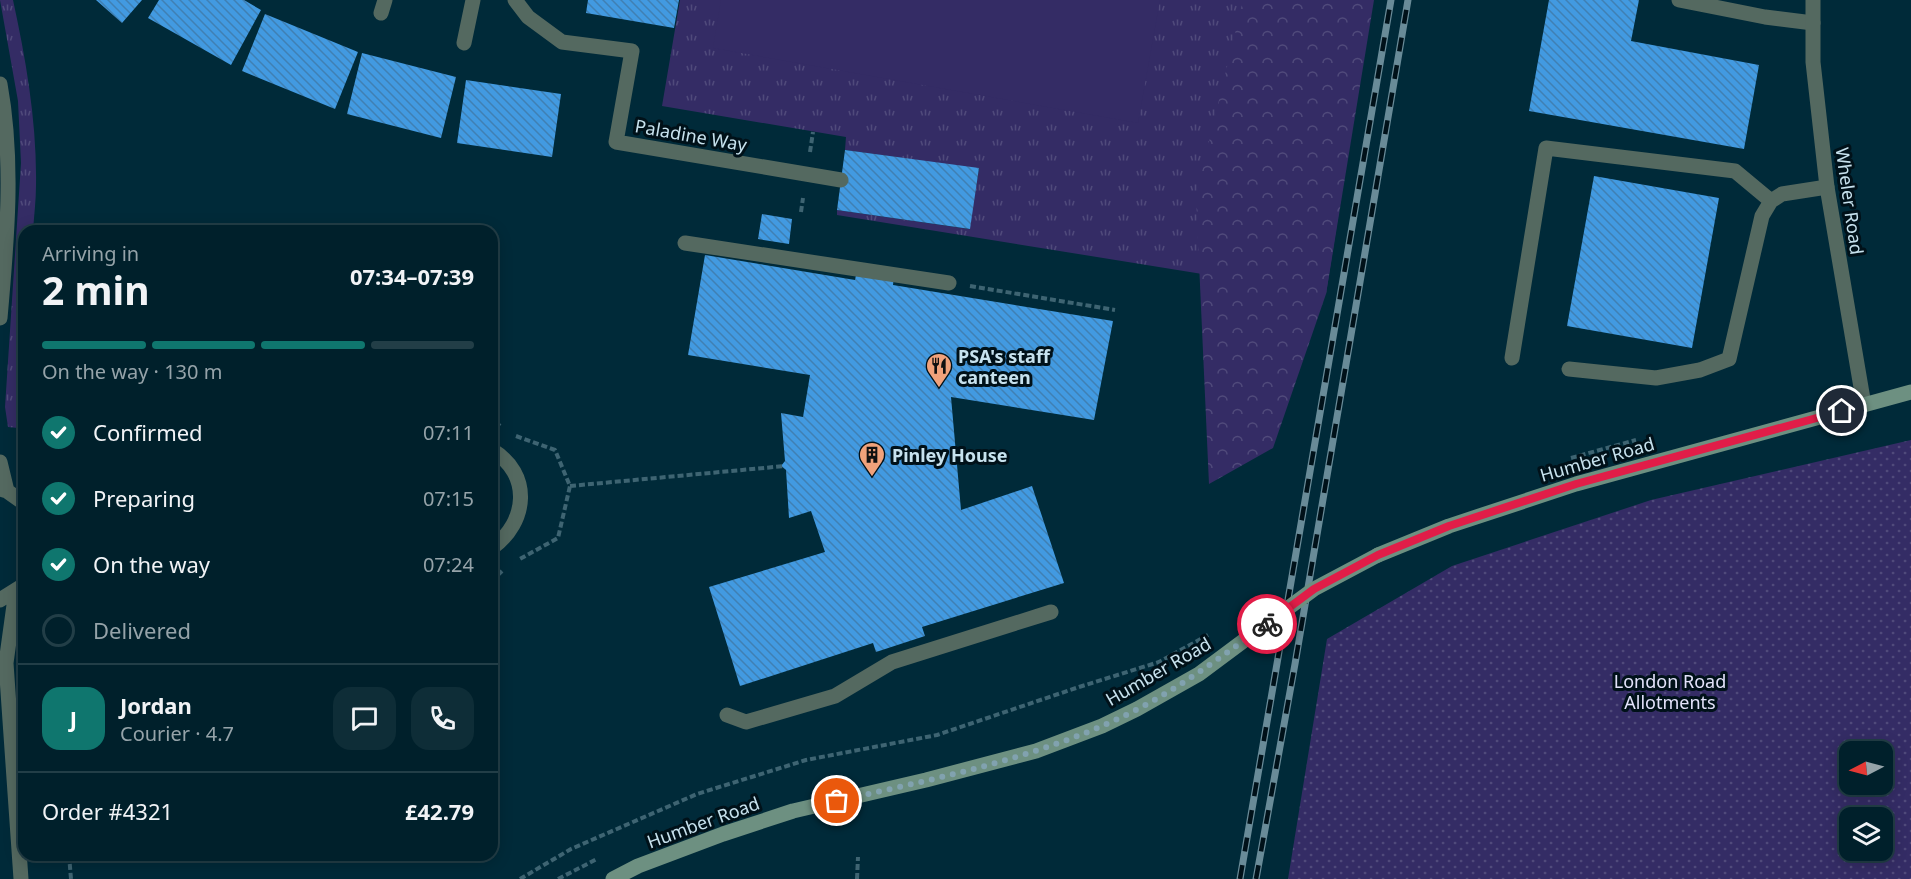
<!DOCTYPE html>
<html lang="en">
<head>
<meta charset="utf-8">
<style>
  :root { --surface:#00202b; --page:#0e2d37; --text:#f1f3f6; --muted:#95a3a9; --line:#223e47; --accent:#0f766e }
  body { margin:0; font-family:"Noto Sans",sans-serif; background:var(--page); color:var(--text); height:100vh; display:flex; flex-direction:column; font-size:22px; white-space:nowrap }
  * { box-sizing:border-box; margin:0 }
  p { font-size:20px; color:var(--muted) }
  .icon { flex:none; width:33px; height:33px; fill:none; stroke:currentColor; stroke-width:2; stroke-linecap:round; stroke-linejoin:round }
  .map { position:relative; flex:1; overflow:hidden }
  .details { position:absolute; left:18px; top:225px; width:480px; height:636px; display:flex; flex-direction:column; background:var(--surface); border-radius:18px; box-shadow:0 3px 15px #0003,0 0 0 2px var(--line) }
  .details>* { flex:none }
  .needle { width:39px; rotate:264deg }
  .controls { position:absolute; left:1839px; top:741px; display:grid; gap:12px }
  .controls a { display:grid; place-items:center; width:54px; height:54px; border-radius:12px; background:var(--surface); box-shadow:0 3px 15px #0003,0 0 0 2px var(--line); font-size:30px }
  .pin { position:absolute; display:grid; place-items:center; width:51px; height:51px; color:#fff; margin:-26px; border:3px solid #fff; border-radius:50%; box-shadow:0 2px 6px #0007 }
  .courier { position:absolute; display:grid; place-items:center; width:60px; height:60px; margin:-30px; border:4px solid #e11d48; border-radius:50%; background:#fff; color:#222; box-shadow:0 2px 8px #0007 }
  .head em { font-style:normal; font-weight:700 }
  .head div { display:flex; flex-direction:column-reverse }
  .head { display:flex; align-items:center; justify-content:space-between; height:102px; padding:0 24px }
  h1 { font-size:39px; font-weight:700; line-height:45px }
  .bar { display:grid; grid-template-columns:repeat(4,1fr); gap:9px 6px; align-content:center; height:72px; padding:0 24px }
  .bar i { height:8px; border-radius:4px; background:var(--line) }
  .bar .current { background:var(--accent) }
  .bar p { grid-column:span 4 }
  .line { display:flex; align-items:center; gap:15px; padding:0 24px; border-top:2px solid var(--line) }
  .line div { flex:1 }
  .round { display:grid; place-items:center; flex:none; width:63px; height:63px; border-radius:18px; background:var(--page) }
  ol { padding:0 24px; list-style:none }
  li { display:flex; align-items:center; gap:18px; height:66px }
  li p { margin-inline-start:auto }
  li .icon { padding:6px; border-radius:50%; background:var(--accent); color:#fff; stroke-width:4 }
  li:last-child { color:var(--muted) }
  li i { width:33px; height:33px; border:3px solid var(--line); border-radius:50% }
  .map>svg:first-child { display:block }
</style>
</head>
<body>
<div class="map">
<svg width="1911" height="879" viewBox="0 0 1911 879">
  <defs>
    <pattern id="grass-tufts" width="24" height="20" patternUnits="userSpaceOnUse" patternTransform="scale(1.5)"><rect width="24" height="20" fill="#342c65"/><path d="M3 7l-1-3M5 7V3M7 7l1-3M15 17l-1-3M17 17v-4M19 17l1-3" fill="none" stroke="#504a7b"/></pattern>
    <pattern id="forest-crowns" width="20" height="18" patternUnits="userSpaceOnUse" patternTransform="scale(1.5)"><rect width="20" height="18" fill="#342c65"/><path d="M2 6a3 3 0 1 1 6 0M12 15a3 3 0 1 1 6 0" fill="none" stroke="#504a7b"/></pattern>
    <pattern id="park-dots" width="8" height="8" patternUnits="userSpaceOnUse" patternTransform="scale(1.5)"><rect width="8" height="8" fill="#342c65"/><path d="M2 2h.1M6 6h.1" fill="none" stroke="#504a7b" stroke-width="1.8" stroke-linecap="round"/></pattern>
    <pattern id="building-back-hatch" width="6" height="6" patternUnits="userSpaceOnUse" patternTransform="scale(1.5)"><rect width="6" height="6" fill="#429ae1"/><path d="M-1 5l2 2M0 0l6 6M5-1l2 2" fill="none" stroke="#4080b3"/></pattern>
  </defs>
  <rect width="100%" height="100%" fill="#002a39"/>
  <path fill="url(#grass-tufts)" d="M0 0H13C26 60 37 123 36 185 36 200 34 216 33 231H24V340L18 428 8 427 5 407 21 163 18 101Z
    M680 0H1372L1326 294 837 215V210L969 229 979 169 845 150 846 137 662 106Z"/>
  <path fill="url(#forest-crowns)" d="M1243 0H1374L1326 294 1273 448 1209 484 1196 196Z"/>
  <path fill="url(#park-dots)" fill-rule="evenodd" d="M1911 440V879H1288L1327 639 1452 566 1651 500ZM1850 752H1882V784H1850ZM1850 818H1882V850H1850Z"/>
  <path fill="#342c65" d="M721 0H1160L1138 123 713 48Z"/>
  <path fill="url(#building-back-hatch)" d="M96 0H142L122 23Z
    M159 0H244L261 10 231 65 148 18Z
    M588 0H679L674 28 586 13Z
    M1549 0H1639L1631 41 1759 65 1744 149 1529 111Z
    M265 14 358 52 335 109 242 71Z
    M362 53 456 77 441 138 347 114Z
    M466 80 561 94 552 157 457 143Z
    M845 150 979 168 970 229 837 210Z
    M1594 176 1719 198 1692 348 1567 326Z
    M762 214 792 219 789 244 758 239Z
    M705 255 855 280 857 270 894 276 893 285 1113 321 1094 420 951 397 961 510 1032 486 1064 583 922 627 925 636 876 652 873 643 740 686 709 587 825 552 811 511 789 518 786 470 781 466 785 461 781 413 803 417 810 375 688 355Z"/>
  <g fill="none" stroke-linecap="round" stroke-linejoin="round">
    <path stroke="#3e6472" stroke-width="4" stroke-dasharray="6 3" stroke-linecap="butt" d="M810 152 813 132
      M801 212 803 198
      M970 286 1115 310
      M492 418 500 426
      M24 431V432
      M516 436 555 450 570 486 558 538 518 560
      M1571 458 1636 440
      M570 486 785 466
      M492 581 502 571
      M69 855 71 879
      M520 879 571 849 697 794 806 760 937 735 1079 687 1159 662 1208 635
      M558 879 597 859
      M857 879 858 857"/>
    <path stroke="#546960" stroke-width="15" d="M1679 0 1765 17 1813 23
      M381 13 385 0
      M464 43 473 0
      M685 243 949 283
      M1512 358 1546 148 1735 171 1771 201
      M1569 369 1656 378 1700 370 1729 359 1762 216 1771 201 1782 194 1827 187
      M492 450C532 474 528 522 492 548
      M727 715 746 722 835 696 892 662 1051 612"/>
    <path stroke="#546960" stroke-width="15" d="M515 0 528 17 562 42 632 51 616 142 841 180
      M1813 0V62L1827 187 1864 405"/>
    <path stroke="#546960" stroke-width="15" d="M0 84C14 161 7 240 0 318
      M0 462 7 491
      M0 489 7 491 24 503
      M0 600 22 586
      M21 879 6 663 14 605 21 587"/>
    <path stroke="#6d9081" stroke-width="15" d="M1378 555 1449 526 1576 484 1911 392
      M613 879 638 866 723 834 793 811 926 780 1036 751 1102 726 1137 709 1199 674 1246 639"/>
    <defs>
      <path id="rail" d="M1240 879 1391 0
        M1256 879 1295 664 1408 0"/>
    </defs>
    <use href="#rail" stroke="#698b98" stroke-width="7"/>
    <use href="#rail" stroke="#001119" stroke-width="4.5" stroke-dasharray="14" stroke-linecap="butt"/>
    <path stroke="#6d9081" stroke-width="15" d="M1246 639 1314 589 1378 555"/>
  </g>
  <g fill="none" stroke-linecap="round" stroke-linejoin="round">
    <path stroke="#81a2af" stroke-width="6" stroke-dasharray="0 10.8" d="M837 801C938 778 1045 757 1138 709 1184 685 1225 654 1267 624"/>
    <path stroke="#e11d48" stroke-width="8" d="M1267 624 1314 589 1378 555 1449 526 1576 484 1842 411"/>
  </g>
  <defs>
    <symbol id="restaurant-pin" viewBox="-11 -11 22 30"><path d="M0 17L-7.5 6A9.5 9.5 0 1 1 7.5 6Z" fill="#f1a27b" stroke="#001119"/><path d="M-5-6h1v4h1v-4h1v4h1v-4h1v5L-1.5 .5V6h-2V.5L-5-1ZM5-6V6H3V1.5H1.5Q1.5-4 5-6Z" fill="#111"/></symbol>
    <symbol id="building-pin" viewBox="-11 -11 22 30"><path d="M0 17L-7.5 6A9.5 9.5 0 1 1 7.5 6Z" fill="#f1a27b" stroke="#001119"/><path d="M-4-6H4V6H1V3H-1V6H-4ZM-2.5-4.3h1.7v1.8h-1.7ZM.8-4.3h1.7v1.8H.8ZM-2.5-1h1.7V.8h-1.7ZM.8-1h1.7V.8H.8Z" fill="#111"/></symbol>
  </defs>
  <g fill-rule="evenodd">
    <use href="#restaurant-pin" x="924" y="351" width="30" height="40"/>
    <use href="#building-pin" x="857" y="440" width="30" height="40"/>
  </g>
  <g text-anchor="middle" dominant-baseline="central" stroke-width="6" stroke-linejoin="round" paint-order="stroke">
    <g font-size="18" fill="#c7e2ee" stroke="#001119">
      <text transform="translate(691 135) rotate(10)">Paladine Way</text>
      <text transform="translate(1850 201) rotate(82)">Wheler Road</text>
      <text transform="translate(1597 459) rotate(-16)">Humber Road</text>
      <text transform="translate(1158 671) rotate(-30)">Humber Road</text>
      <text transform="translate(703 822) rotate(-20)">Humber Road</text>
    </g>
    <g font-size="18" font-weight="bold" fill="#c7e2ee" stroke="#001119" text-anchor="start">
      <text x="958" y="356">PSA's staff<tspan x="958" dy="21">canteen</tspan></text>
      <text x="892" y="455">Pinley House</text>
    </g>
    <g font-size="18" fill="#e2e2fa" stroke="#001119">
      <text x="1670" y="681">London Road<tspan x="1670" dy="21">Allotments</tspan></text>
    </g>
  </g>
</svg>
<div class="controls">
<a><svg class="needle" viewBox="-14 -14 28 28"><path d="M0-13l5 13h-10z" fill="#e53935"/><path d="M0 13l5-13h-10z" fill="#95a3a9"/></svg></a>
<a><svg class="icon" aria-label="layers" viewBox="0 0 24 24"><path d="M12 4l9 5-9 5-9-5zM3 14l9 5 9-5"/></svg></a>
</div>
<div class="pin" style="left:837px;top:801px;background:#ea580c"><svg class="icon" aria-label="bag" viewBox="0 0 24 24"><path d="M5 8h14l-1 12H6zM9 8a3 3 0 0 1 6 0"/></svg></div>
<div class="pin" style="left:1842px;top:411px;background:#1f2937"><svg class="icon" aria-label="home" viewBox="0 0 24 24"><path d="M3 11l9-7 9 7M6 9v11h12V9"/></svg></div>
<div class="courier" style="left:1267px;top:624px"><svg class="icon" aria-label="bike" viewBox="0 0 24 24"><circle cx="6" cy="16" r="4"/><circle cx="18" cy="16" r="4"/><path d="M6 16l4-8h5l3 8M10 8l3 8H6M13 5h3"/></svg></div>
<section class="details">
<div class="head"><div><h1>2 min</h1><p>Arriving in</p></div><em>07:34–07:39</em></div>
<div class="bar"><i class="current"></i><i class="current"></i><i class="current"></i><i></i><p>On the way · 130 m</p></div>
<ol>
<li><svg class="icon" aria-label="check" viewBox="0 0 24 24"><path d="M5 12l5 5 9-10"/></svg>Confirmed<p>07:11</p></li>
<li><svg class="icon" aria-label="check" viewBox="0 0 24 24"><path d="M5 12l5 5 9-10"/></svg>Preparing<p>07:15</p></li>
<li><svg class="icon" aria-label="check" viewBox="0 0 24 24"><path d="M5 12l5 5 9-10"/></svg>On the way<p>07:24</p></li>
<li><i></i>Delivered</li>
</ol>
<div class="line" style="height:108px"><b class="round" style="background:var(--accent);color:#fff">J</b><div><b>Jordan</b><p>Courier · 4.7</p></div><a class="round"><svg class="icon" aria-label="chat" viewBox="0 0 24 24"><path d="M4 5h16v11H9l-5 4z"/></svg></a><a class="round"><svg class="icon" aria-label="phone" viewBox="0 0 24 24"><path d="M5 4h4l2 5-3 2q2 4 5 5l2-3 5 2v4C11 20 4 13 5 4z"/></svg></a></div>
<div class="line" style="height:78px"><div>Order #4321</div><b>£42.79</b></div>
</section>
</div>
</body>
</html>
